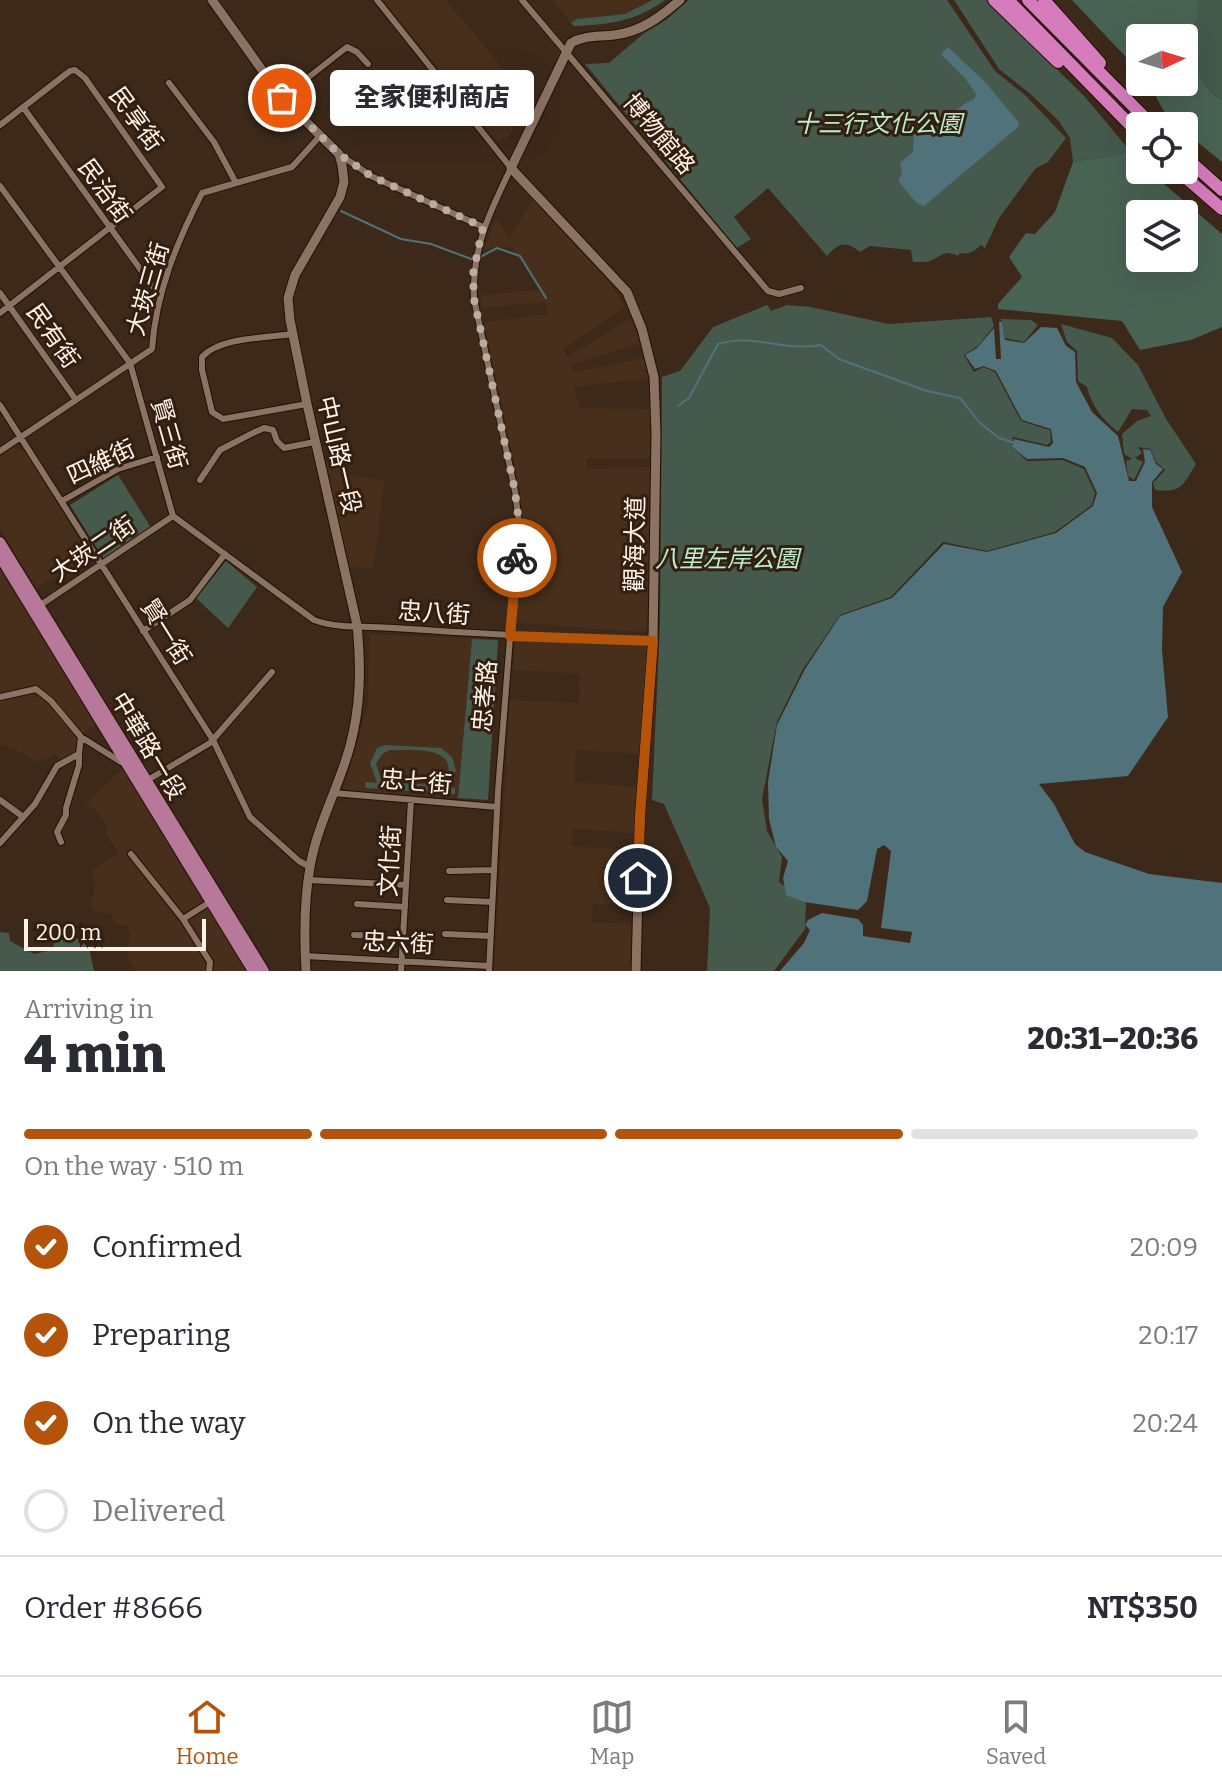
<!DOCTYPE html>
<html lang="en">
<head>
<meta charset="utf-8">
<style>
  :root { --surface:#fff; --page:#f7f7f7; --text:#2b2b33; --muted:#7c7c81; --line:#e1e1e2; --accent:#b45309 }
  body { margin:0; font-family:Bitter,"Noto Sans TC",serif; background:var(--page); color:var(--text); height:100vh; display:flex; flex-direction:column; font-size:30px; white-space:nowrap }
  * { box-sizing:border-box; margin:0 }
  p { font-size:26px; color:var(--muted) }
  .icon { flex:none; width:44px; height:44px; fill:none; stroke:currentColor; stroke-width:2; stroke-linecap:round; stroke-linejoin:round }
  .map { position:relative; height:971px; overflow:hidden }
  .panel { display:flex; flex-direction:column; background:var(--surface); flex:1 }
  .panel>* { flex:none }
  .needle { width:52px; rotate:86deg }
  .controls { position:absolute; left:1126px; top:24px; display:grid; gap:16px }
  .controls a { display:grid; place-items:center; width:72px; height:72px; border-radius:8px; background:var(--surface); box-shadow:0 8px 32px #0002; font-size:40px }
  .scale { position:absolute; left:24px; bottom:20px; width:182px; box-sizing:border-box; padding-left:8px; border:4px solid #fff2e8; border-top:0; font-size:22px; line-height:28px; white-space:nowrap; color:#fff2e8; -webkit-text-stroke:6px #321f10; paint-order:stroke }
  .pin { position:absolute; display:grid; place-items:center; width:68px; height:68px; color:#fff; margin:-34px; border:4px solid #fff; border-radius:50%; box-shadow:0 2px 8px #0007 }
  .courier { position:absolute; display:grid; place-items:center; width:80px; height:80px; margin:-40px; border:6px solid #b45309; border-radius:50%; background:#fff; color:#222; box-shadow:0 2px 10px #0007 }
  .bubble { position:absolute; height:56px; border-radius:8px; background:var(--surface); box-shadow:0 8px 32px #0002; font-size:26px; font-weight:800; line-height:56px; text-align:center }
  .overview em { font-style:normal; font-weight:800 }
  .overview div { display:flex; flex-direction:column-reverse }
  .overview { display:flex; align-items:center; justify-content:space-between; height:136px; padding:0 24px }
  h1 { font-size:52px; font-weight:800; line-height:60px }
  .bar { display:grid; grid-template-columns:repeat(4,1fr); gap:12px 8px; align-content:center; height:96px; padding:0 24px }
  .bar i { height:10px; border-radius:6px; background:var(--line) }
  .bar .on { background:var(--accent) }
  .bar p { grid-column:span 4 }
  .line { display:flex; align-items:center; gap:20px; padding:0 24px; border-top:2px solid var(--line) }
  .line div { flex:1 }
  ol { padding:0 24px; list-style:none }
  li { display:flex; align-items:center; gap:24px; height:88px }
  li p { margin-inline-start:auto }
  li .icon { padding:8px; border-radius:50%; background:var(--accent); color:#fff; stroke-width:4 }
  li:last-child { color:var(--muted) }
  li i { width:44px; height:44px; border:4px solid var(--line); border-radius:50% }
  .tab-bar { display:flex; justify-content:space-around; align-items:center; height:112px; border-top:2px solid var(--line); background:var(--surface); font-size:22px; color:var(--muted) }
  .tab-bar a { display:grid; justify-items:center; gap:4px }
  .tab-bar .on { color:var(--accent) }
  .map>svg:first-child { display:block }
</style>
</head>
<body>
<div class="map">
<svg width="1222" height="971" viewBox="0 0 1222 971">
  <rect width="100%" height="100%" fill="#3c291a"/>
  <path fill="#472f1b" d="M383 0H446L510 77 496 90 519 119 508 137 498 142Z
    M553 0H653L625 14 577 19 571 23Z
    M533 200 608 281 625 307 563 349 567 357 630 319 641 343 571 365 574 372 644 358 648 379 574 387 580 408 652 409 651 458H586L587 469 650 467 648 610 647 629 643 632 518 623 515 621 522 534 520 492 484 322 548 314 544 302 482 308 481 295 539 290 512 247 484 249 496 218 509 238Z
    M14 447 25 451 92 560 68 578 64 572 36 588 0 529V457Z
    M327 462 349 468 350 476 384 480 374 568 347 567 326 464Z
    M0 566 97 724 79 737 76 752 61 761 55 754 39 762 13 748 0 745Z
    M369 634 472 639 458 798 346 791 344 788 368 706Z
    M515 640 648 647 642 754 576 750 574 782 639 787 637 833 573 829 571 846 637 850 633 906 593 904 592 922 633 924 630 971H494L510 700 579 703 580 674 513 670Z
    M121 770 125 772 247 971H135L128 958 126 949 130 938 128 925 121 926 114 922 111 914 95 912 88 900 94 896 95 881 92 869 119 854 105 831 108 827 96 810 85 804Z"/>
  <path fill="#45594d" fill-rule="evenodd" d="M653 0H665C637 21 608 25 574 26L571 23 577 19 625 14Z
    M689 0H947L995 71 1025 95 1066 138 1048 162 1035 169 999 218 985 248 981 245C974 251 970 255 960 253L958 256C944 248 940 258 927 262 926 262 914 262 913 262L911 250 870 246 860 252C846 240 838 243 827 256L768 188 734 217 751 239 737 248 585 64 609 63 643 34 666 20Z
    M954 0H987L1085 97 1131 152 1073 162 1070 138 1058 120 1028 92 999 69Z
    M1197 0H1222V100C1204 91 1204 74 1184 63V52L1197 19Z
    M767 305 771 311 787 305 811 307 889 324 991 317 994 326 978 346 964 355 974 372 983 367 995 372 1021 421 1050 430 1051 442 1047 445 1013 437 1012 447 1027 461 1063 460 1084 469 1095 493 1092 505 1055 532 987 551 943 542 891 597 840 615 803 669 777 722 762 799 767 831 782 857 779 882 806 903 805 929 774 971H707L710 908 664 804 652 800 660 623 662 377 680 371 713 327Z
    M1001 319 1031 320 1038 325 1024 342 1005 338Z
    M1061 324 1112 338 1138 365 1165 417 1196 464C1183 485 1182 493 1155 490L1153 483 1165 470 1156 462 1150 449 1138 447 1142 453 1135 458 1143 462 1134 480 1128 476 1126 461 1132 459 1124 454 1122 434 1137 421 1151 416 1147 410 1132 409 1118 432C1103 420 1092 407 1087 387L1078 381 1077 351 1067 342Z
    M118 475 152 529 104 559 70 505Z
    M226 561 257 587 228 628 196 598Z
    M472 639 498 640 488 800 458 798Z
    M385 745 441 748 452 757 456 771 445 787 455 788V794L366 788 365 782 377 783 370 763 377 748ZM390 750C410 751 455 745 448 776L435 785 388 782 380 776 376 764 382 754Z
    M59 931 88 943 94 971H0V932L9 933 10 941 34 954 52 950Z"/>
  <path fill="#486353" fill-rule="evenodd" d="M1072 0H1197V19L1184 52V38H1140V72Z
    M1184 63C1204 74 1204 91 1222 100V162L1184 131V126C1166 124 1157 97 1149 82H1184Z
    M1131 152 1140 161V170H1148L1222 234V327L1191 340 1140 350 1122 321 998 309V304L1022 277 1009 257 1026 233 1035 234 1055 212 1073 162ZM1184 214V258H1140V214Z"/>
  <path fill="#50737b" d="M948 47 986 83 1019 123 1018 127 924 206 917 203 898 181 902 174 900 163 913 152 914 134C925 125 929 128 939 122 953 116 960 104 974 99L976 94 965 78 941 54Z
    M999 322H1002L1005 340 1024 343 1041 327 1057 328 1066 346 1075 352 1076 382 1092 412 1118 436 1129 481H1136L1145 462 1143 449 1150 450 1156 464 1163 469 1152 482V507L1182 572 1163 607 1162 650 1168 717 1128 776 1039 784 1054 804 1075 844 1085 852 1149 874 1222 883V971H780L804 943 810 930 805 925 808 920 822 913 858 919 863 925V936L910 943 912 932 881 928 891 851 884 845 877 849 867 901 858 910 804 902 786 895 783 878 788 861 776 847 769 819 768 782 777 725 805 669 840 616 892 598 944 544 987 552 1056 533 1093 506 1097 493 1085 467 1063 458 1027 459 1012 447 1014 439 1049 447 1053 443 1051 429 1022 420 996 371 983 366 975 369 965 355 977 348 994 328 996 359H1001Z"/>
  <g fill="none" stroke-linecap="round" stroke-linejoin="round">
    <path stroke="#50737b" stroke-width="2" d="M341 211 401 239 431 244 474 260
      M482 256 497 248 520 256 546 298
      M678 406 689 398 718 344C754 333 783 352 821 345L839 359 927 391 960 398 980 423 999 438 1015 443"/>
    <defs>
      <path id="street" d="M377 0 511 168C489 213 472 248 474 299L515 491 519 523 498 791 489 971
        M522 0 768 291 779 294 801 288
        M169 83 214 142 236 183 292 167 320 136
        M282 98 347 47 357 52 368 64
        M23 107 159 295
        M0 125 70 71 75 70 85 78 162 187 0 313
        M339 154 371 176 483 227
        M0 186 130 363 173 516 314 620C338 629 368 626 394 628 480 634 566 638 653 641
        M0 293 76 400
        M293 334C266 338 220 337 202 357V370L212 412 223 419 307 404
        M0 405 213 740 250 817 299 861 310 867
        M0 451 152 349C156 292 177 242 202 193L236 183
        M200 480 220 450 255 432 264 428 273 430 277 441 284 448 315 442
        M62 501 118 469 157 457
        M39 606 173 516
        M143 631 190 600 225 554
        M0 697 36 689 51 701 81 737 121 762H125
        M146 781 210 743 272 672
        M333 793 497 807
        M0 800 22 816
        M61 842 57 832 66 815V808L79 765V754
        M0 843 35 804 57 766 79 754 81 737
        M131 854 183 919 210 902
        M449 871 494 870
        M309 880 406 885
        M447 900 492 902
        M357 904 405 907
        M183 919 210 962 209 971
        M445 934 490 936
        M354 935 403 937
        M305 956 489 966
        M401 971 411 800"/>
      <path id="secondary" d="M212 0 282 98 339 154 342 165 344 182 340 197 295 275 288 298 290 320 307 404 357 625C361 666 361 705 350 746 339 787 317 825 310 867 304 901 304 937 306 971
        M636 971 640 816 653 641 656 433 654 377 642 329 627 292 511 168 571 43C584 35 599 37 614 35 641 32 660 17 680 0"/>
      <path id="primary" d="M0 542 264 971
        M0 557 253 971"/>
      <path id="highway" d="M994 0 1058 62
        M1008 0 1140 135
        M1028 0 1153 126
        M1044 0 1100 63
        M1184 156 1222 190
        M1177 170 1222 209"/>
    </defs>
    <use href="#street" stroke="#231104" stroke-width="8"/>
    <use href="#secondary" stroke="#231104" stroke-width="11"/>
    <use href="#primary" stroke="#231104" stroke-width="12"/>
    <use href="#highway" stroke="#231104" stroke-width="14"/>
    <use href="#street" stroke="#8a7362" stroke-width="6"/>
    <use href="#secondary" stroke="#8a7362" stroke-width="9"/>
    <use href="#primary" stroke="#b87899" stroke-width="10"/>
    <use href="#highway" stroke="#d67cbd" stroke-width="12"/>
  </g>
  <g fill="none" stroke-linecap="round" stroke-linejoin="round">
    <path stroke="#bbaca0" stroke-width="8" stroke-dasharray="0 14.4" d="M282 98 339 154 371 176 483 227 473 274 474 299 515 491 519 523 517 558"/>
    <path stroke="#b45309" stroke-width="10" d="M517 558 510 636 653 641 640 816 638 878"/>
  </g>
  <g text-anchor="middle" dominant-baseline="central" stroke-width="6" stroke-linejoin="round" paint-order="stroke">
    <g font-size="24" fill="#fff2e8" stroke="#321f10">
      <text transform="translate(136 119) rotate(54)">民享街</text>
      <text transform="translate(659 134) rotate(50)">博物館路</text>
      <text transform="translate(105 191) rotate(54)">民治街</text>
      <text transform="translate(148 289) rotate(-74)">大崁三街</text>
      <text transform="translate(53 336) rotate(55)">民有街</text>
      <text transform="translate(169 434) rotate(74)">賢三街</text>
      <text transform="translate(339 455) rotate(77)">中山路一段</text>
      <text transform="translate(101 462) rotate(-25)">四維街</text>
      <text transform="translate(635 544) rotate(-89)">觀海大道</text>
      <text transform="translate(93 549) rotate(-34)">大崁二街</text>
      <text transform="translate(434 613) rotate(4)">忠八街</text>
      <text transform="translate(166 632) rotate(58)">賢一街</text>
      <text transform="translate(485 696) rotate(-85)">忠孝路</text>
      <text transform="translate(148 746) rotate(59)">中華路一段</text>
      <text transform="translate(416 782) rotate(5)">忠七街</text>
      <text transform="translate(390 861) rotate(-87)">文化街</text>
      <text transform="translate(398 943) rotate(3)">忠六街</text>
    </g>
    <g font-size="24" font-style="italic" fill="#b7eece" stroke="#321f10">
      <text x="878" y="124">十三行文化公園</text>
      <text x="727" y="559">八里左岸公園</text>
    </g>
  </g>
</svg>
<div class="controls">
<a><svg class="needle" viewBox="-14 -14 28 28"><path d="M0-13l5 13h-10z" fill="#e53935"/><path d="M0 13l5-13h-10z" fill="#7c7c81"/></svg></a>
<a><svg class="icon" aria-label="locate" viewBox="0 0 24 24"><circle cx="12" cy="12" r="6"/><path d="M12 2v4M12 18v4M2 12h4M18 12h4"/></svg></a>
<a><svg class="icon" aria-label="layers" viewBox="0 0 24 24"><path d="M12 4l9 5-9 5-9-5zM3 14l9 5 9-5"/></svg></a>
</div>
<div class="scale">200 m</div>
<div class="pin" style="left:282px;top:98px;background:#ea580c"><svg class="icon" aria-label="bag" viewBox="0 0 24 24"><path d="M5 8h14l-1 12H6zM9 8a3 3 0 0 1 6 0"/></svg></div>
<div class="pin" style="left:638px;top:878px;background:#1f2937"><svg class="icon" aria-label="home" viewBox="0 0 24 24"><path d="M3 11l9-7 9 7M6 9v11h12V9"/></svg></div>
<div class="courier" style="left:517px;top:558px"><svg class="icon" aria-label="bike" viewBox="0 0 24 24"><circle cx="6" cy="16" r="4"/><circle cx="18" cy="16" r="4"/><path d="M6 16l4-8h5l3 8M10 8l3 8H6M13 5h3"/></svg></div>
<div class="bubble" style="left:330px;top:70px;width:204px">全家便利商店</div>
</div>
<section class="panel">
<div class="overview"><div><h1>4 min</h1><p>Arriving in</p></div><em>20:31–20:36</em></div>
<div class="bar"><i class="on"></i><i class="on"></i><i class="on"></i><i></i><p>On the way · 510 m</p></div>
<ol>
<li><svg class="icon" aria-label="check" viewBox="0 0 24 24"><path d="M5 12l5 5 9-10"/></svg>Confirmed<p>20:09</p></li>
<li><svg class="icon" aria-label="check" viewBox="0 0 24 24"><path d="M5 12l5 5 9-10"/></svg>Preparing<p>20:17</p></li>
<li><svg class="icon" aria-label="check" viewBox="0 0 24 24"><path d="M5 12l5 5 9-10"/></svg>On the way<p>20:24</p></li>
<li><i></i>Delivered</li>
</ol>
<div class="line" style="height:104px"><div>Order #8666</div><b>NT$350</b></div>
</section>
<nav class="tab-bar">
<a class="on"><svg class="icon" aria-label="home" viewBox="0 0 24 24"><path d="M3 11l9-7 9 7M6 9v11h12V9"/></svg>Home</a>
<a><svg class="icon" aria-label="map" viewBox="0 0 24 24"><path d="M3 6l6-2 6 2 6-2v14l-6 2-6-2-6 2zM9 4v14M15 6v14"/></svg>Map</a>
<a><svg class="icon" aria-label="saved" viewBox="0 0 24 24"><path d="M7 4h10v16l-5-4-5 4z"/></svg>Saved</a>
</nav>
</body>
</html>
